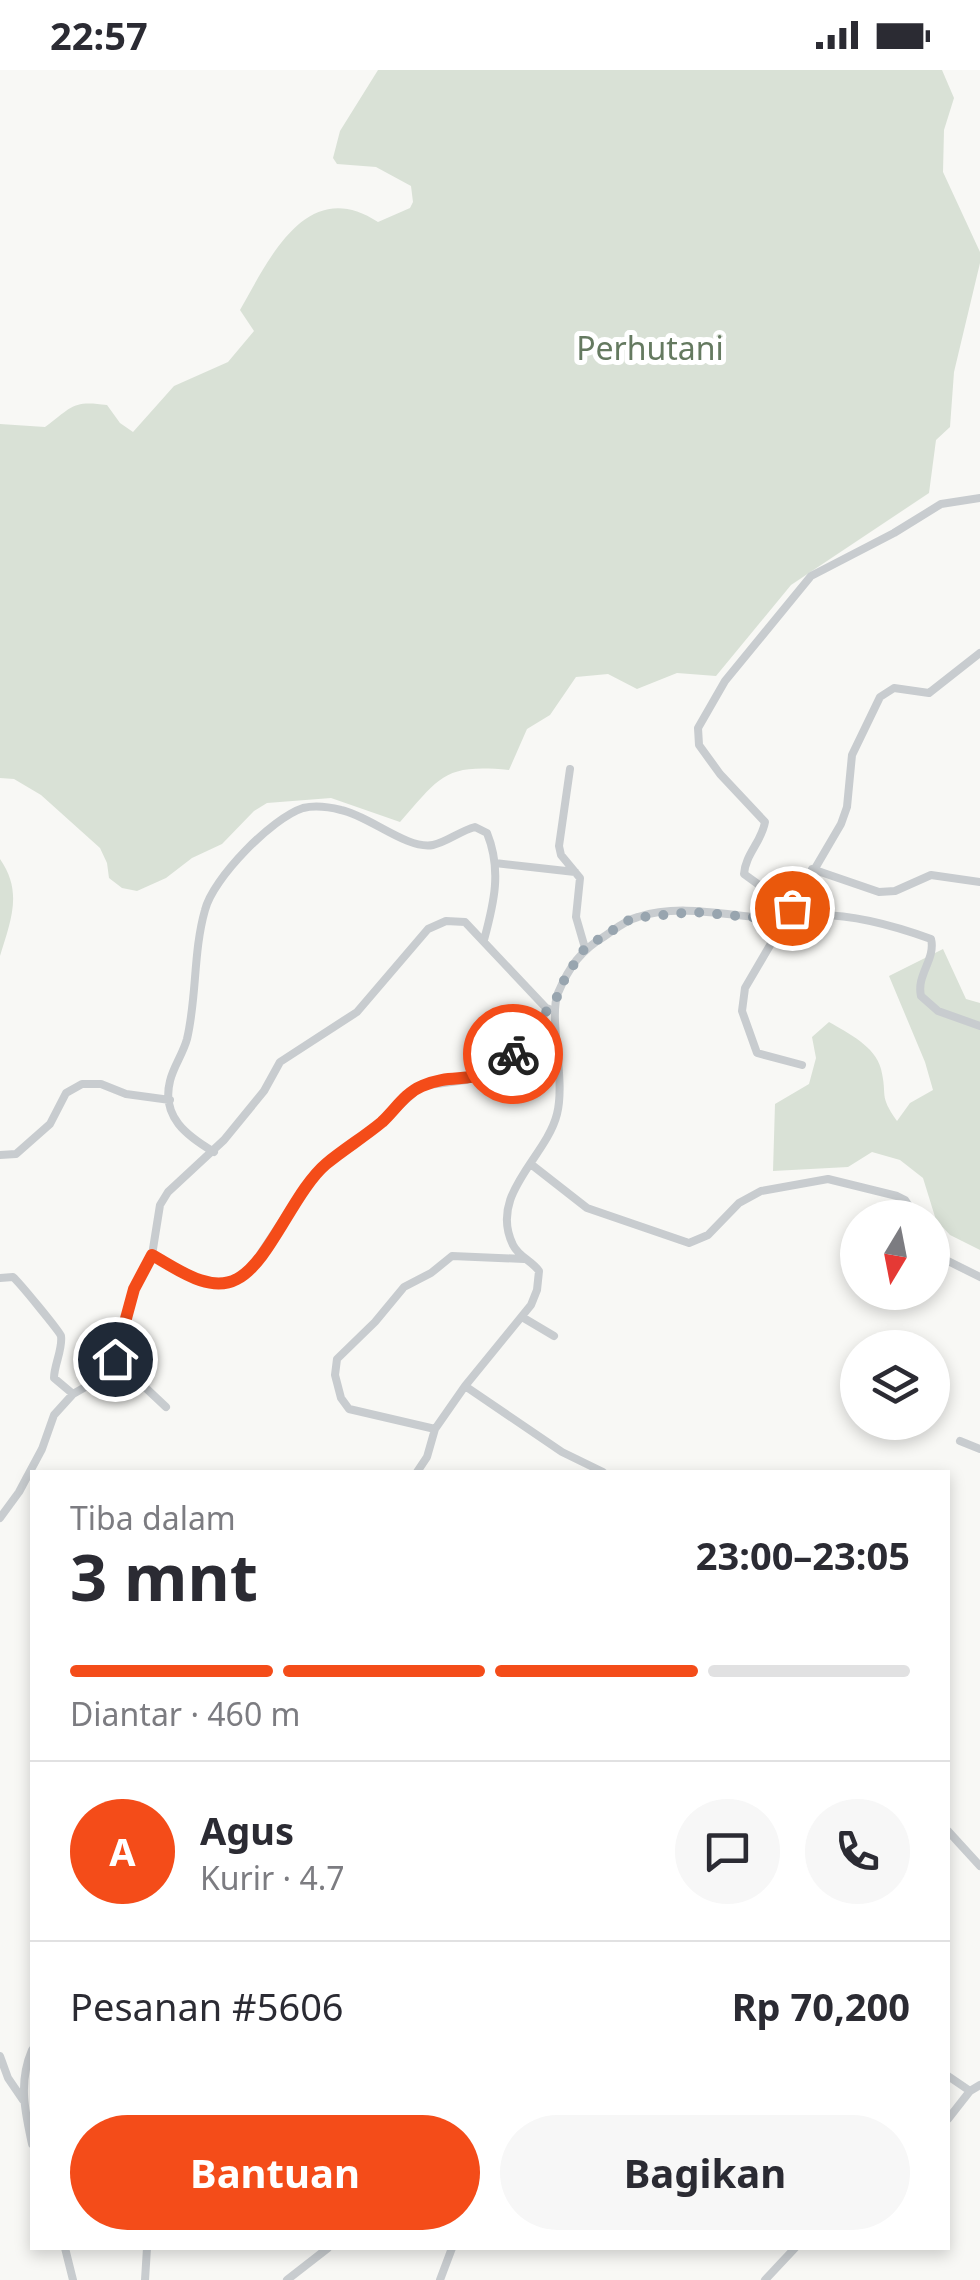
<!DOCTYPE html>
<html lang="id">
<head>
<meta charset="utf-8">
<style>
  :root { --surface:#fff; --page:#f7f7f7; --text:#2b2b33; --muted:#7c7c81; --line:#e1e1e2; --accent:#f44c19 }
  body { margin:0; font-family:"Noto Sans",sans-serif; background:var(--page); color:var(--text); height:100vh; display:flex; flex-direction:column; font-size:38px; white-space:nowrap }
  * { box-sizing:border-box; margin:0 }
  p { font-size:32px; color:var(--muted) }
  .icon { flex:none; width:55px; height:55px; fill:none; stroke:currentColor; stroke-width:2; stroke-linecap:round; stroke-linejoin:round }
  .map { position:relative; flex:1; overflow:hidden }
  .sheet { position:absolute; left:30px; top:1400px; width:920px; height:780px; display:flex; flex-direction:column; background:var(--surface); border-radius:0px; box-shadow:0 5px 15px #0003 }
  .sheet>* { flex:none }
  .needle { width:65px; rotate:190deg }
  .controls { position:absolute; left:840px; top:1130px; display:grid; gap:20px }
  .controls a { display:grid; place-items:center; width:110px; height:110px; border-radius:50%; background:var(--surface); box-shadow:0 5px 15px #0003; font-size:50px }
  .pin { position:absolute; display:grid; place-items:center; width:85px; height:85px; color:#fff; margin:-42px; border:5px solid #fff; border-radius:50%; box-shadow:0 2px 10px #0007 }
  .courier { position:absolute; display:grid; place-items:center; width:100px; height:100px; margin:-50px; border:8px solid #f44c19; border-radius:50%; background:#fff; color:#222; box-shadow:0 2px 12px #0007 }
  .head em { font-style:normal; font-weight:700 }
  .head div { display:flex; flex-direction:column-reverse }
  .head { display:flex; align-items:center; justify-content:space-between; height:170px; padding:0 40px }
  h1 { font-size:65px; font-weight:700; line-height:75px }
  .bar { display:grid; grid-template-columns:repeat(4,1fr); gap:15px 10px; align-content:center; height:120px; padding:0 40px }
  .bar i { height:12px; border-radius:8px; background:var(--line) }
  .bar .selected { background:var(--accent) }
  .bar p { grid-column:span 4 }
  .line { display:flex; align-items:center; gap:25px; padding:0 40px; border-top:2px solid var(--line) }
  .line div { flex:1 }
  .round { display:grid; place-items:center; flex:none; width:105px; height:105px; border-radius:52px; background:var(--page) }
  .action { display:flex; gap:20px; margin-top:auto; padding:20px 40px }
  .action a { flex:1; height:115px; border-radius:60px; background:var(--accent); color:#fff; font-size:40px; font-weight:700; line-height:115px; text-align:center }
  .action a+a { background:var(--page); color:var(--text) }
  .status { display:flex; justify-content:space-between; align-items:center; height:70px; padding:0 50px; background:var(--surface); direction:ltr }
  .status svg { height:28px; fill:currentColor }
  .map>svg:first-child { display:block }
</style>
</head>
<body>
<div class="status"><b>22:57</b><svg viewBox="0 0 49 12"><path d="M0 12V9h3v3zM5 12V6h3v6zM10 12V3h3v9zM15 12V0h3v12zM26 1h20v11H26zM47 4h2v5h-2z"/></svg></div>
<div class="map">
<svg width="980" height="2210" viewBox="0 0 980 2210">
  <rect width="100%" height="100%" fill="#f8f8f5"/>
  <path fill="#d9e1d6" d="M378 0H942L954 28 944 60 943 102 980 182V193L954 302 950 357 936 370 929 423 791 515 716 606 677 603 637 619 608 604 576 607 550 645 527 659 509 700C444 694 441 706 400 752L331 728 267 733 254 741 222 774 192 788 166 808 137 821 122 818 109 808 107 793 100 778 41 725 14 709 0 708V354L45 357C72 337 72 330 107 335L120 353 133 362 174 316 228 292 254 261 240 240C269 189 307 105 378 152L410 138 413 132 411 116 376 97 337 94 333 88 340 61Z
    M0 789C23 822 11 850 0 886Z
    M943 879 966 929 980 933V1180L950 1165 936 1150 923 1108 900 1090 872 1082 848 1097 773 1101 775 1034 809 1014 816 988 812 967 829 952C848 963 875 976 881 999 888 1027 878 1024 897 1051L910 1033 933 1020 925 992 889 906Z"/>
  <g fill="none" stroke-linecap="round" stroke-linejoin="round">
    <path stroke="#c8cccf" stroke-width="8" d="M570 699 559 776 561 785 580 808 576 847 585 878
      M495 793 575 802
      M812 799 879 822 895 821 931 805 980 812
      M791 838 744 804C745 785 762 771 765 752L720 704 699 675 698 658 725 611 811 506 894 463 941 434 980 428
      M802 995 757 983 742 941 745 918 841 754 847 737 852 685 880 627 894 618 929 623 980 583
      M214 1082C187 1066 161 1047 170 1011 173 997 183 984 187 969 197 927 193 882 205 840 213 808 272 748 303 738 316 735 329 737 341 740 368 745 407 780 433 775 447 772 460 761 475 757L487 763C502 800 494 833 484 870
      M0 1085 16 1084 50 1054 66 1023 82 1014H101L126 1024 170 1030
      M532 1095 587 1138 689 1173 708 1165 739 1133 761 1121 828 1109 897 1126 905 1130 917 1148
      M932 1183 980 1207
      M152 1185 203 1211 226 1213 237 1210 255 1192 298 1127 322 1098 384 1050 421 1016 466 1010 501 996 549 939
      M0 1208 13 1207C19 1212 60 1262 61 1266 63 1279 54 1295 54 1308L73 1324
      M522 1247 554 1266
      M115 1289 166 1337
      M435 1359 349 1339 341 1328 335 1305 337 1289 375 1252 404 1217 431 1203 452 1186 524 1189
      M960 1371 980 1379
      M417 1402 427 1387 435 1359 465 1316
      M603 1402 562 1382 465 1316 531 1235 537 1220 539 1201C532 1191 519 1187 513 1175 488 1124 546 1088 557 1044 566 1009 548 948 558 923 569 897 581 880 605 866 615 859 626 850 638 847 684 832 735 848 782 849 794 850 806 845 819 845 854 845 898 857 931 869 936 889 916 905 921 926L938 941 980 956
      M0 1448 19 1422 42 1379 54 1345 73 1324 101 1308 115 1289 134 1219 152 1185 160 1135 168 1122 224 1070 264 1021 280 992 357 942 428 859 446 851 465 852 548 940
      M948 1761 980 1796
      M32 1980C18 2013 25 2041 32 2074
      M0 1986 8 2008 23 2030
      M948 2006 970 2021
      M948 2049 970 2021 980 2015
      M65 2178 73 2210
      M145 2210 147 2178
      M287 2210 328 2178
      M440 2210 452 2178
      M765 2210 795 2178"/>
  </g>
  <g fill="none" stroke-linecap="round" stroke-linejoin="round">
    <path stroke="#98a5af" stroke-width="10" stroke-dasharray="0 18" d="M513 984 556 929 566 906 585 878 632 848 693 842 784 850 792 838"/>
    <path stroke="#f44c19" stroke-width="12" d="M115 1289 134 1219 152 1185C176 1198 209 1224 237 1209 269 1193 294 1121 326 1094 344 1079 364 1067 382 1052 395 1040 405 1023 422 1016 458 1000 477 1020 513 984"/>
  </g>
  <g text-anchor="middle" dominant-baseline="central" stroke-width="10" stroke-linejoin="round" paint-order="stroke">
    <g font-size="32" fill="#657a60" stroke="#fff">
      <text x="650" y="277">Perhutani</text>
    </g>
  </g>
</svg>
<div class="controls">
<a><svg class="needle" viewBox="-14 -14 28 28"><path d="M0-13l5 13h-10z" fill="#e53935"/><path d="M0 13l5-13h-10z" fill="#7c7c81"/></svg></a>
<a><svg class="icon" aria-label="layers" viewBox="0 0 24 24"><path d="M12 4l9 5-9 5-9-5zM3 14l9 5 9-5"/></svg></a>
</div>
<div class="pin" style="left:792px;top:838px;background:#ea580c"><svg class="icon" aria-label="bag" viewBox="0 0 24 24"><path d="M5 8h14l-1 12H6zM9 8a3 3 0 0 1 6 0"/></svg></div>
<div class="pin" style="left:115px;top:1289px;background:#1f2937"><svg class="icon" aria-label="home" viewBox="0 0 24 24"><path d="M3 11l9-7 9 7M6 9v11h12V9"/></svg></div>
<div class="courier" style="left:513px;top:984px"><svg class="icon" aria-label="bike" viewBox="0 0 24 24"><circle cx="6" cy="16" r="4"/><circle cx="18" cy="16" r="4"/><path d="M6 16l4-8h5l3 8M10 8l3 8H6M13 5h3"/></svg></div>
<section class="sheet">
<div class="head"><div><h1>3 mnt</h1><p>Tiba dalam</p></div><em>23:00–23:05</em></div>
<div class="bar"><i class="selected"></i><i class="selected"></i><i class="selected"></i><i></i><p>Diantar · 460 m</p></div>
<div class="line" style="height:180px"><b class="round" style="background:var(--accent);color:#fff">A</b><div><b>Agus</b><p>Kurir · 4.7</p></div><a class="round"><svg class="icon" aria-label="chat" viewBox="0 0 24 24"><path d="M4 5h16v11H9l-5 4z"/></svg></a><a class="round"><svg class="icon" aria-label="phone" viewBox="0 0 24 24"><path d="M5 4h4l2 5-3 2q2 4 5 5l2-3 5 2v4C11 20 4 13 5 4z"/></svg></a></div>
<div class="line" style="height:130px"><div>Pesanan #5606</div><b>Rp 70,200</b></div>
<div class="action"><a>Bantuan</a><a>Bagikan</a></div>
</section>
</div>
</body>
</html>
